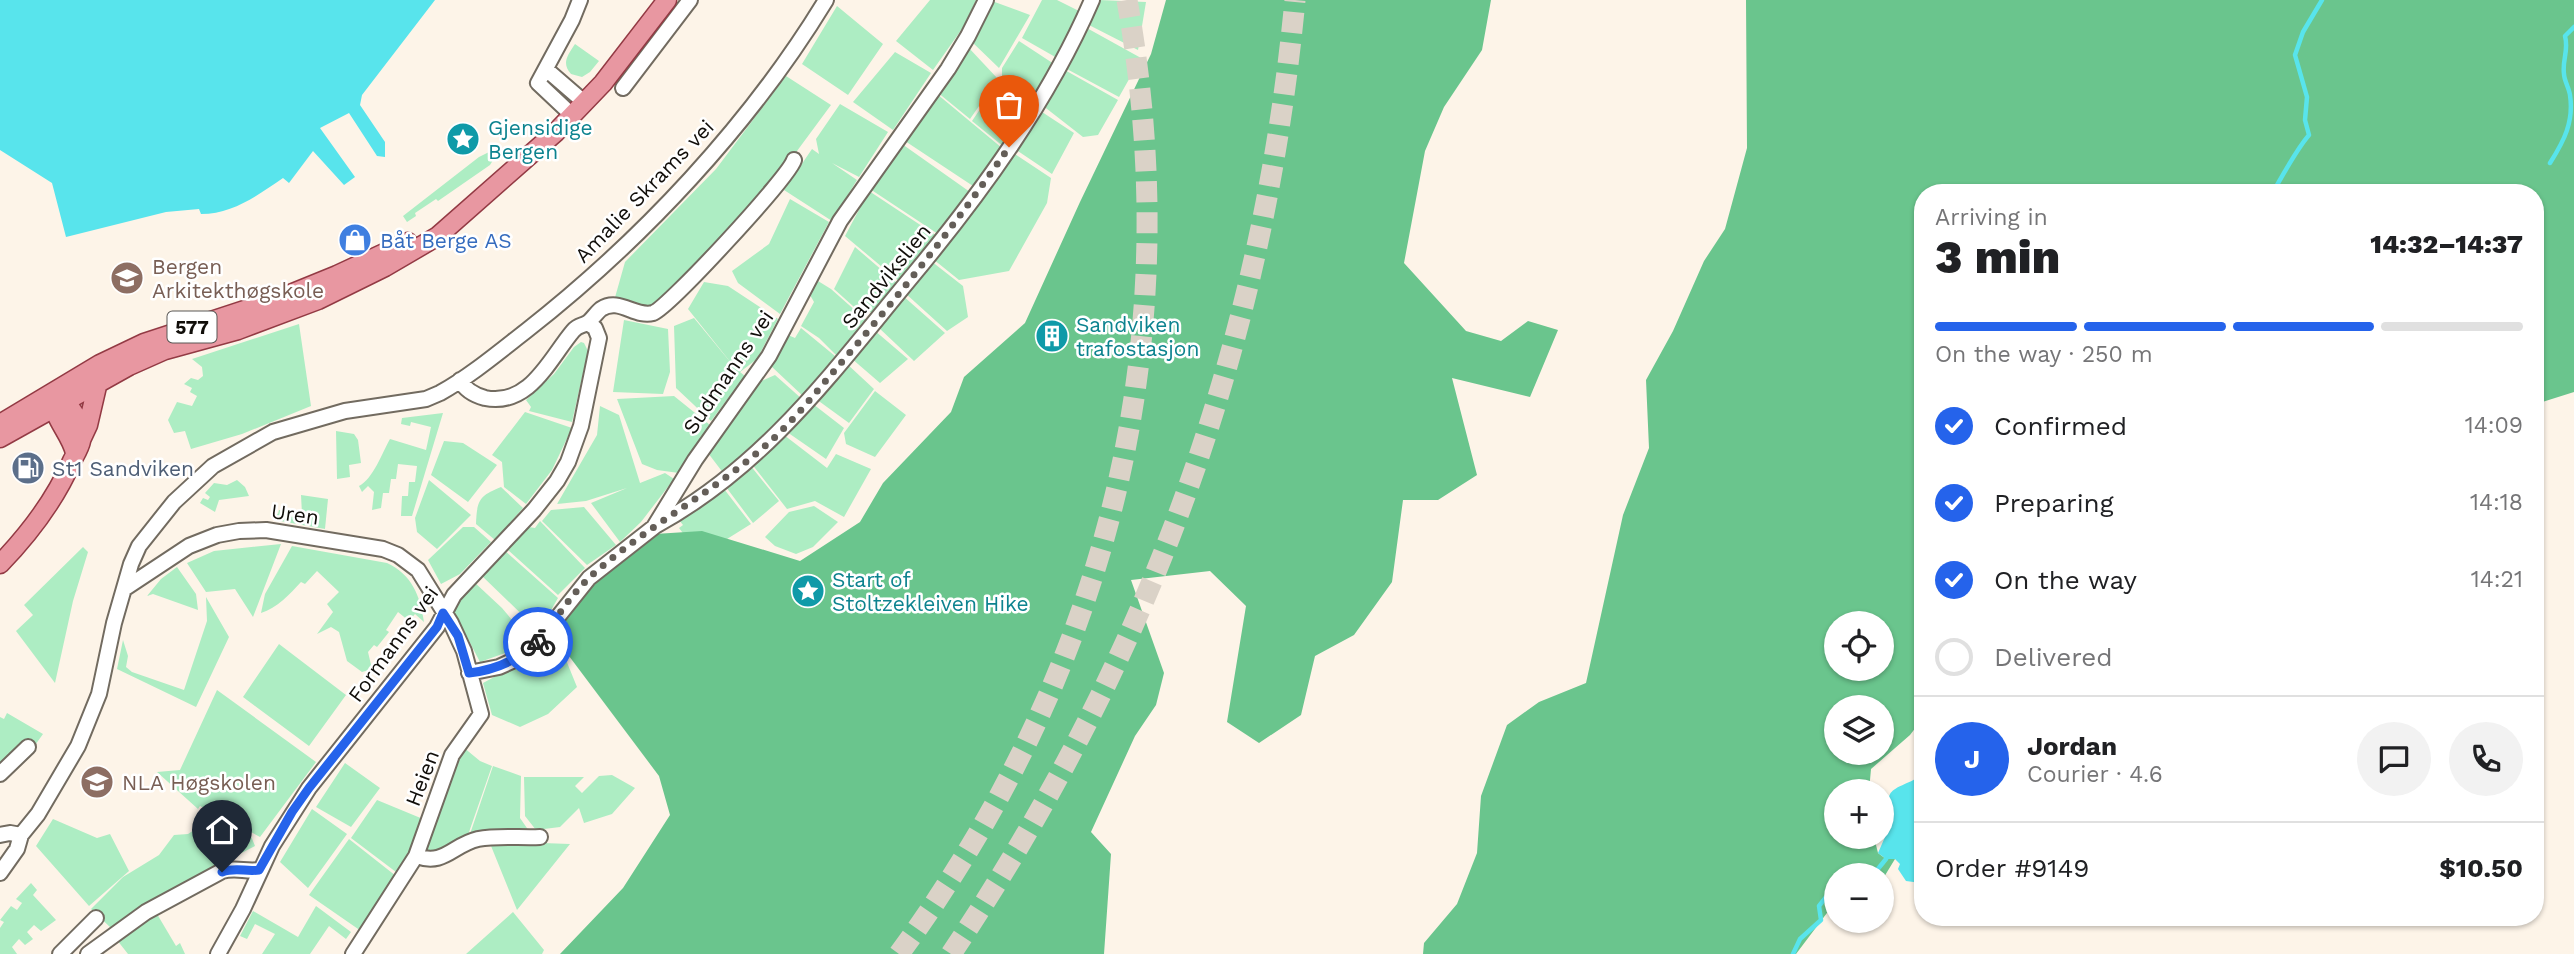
<!DOCTYPE html>
<html lang="en">
<head>
<meta charset="utf-8">
<style>
  :root { --surface:#fff; --page:#f2f2f2; --text:#202124; --muted:#757577; --line:#e0e0e0; --accent:#2563eb }
  body { margin:0; font-family:"Work Sans",sans-serif; background:var(--page); color:var(--text); height:100vh; display:flex; flex-direction:column; font-size:26px; white-space:nowrap }
  * { box-sizing:border-box; margin:0 }
  p { font-size:23px; color:var(--muted) }
  .icon { flex:none; width:38px; height:38px; fill:none; stroke:currentColor; stroke-width:2; stroke-linecap:round; stroke-linejoin:round }
  .map { position:relative; flex:1; overflow:hidden }
  .drawer { position:absolute; left:1914px; top:184px; width:630px; height:742px; display:flex; flex-direction:column; background:var(--surface); border-radius:28px; box-shadow:0 2px 5px #0004 }
  .drawer>* { flex:none }
  .buttons { position:absolute; left:1824px; top:611px; display:grid; gap:14px }
  .buttons a { display:grid; place-items:center; width:70px; height:70px; border-radius:50%; background:var(--surface); box-shadow:0 2px 5px #0004; font-size:35px }
  .pin { position:absolute; display:grid; place-items:center; width:60px; height:60px; color:#fff; margin:-72px -30px; border-radius:50% 50% 50% 0; rotate:-45deg; box-shadow:0 0 7px #0007 }
  .pin .icon { rotate:45deg }
  .courier { position:absolute; display:grid; place-items:center; width:70px; height:70px; margin:-35px; border:5px solid #2563eb; border-radius:50%; background:#fff; color:#222; box-shadow:0 2px 9px #0007 }
  .head em { font-style:normal; font-weight:800 }
  .head div { display:flex; flex-direction:column-reverse }
  .head { display:flex; align-items:center; justify-content:space-between; height:119px; padding:0 21px }
  h1 { font-size:46px; font-weight:800; line-height:52px }
  .bar { display:grid; grid-template-columns:repeat(4,1fr); gap:10px 7px; align-content:center; height:84px; padding:0 21px }
  .bar i { height:9px; border-radius:5px; background:var(--line) }
  .bar .current { background:var(--accent) }
  .bar p { grid-column:span 4 }
  .line { display:flex; align-items:center; gap:18px; padding:0 21px; border-top:2px solid var(--line) }
  .line div { flex:1 }
  .round { display:grid; place-items:center; flex:none; width:74px; height:74px; border-radius:37px; background:var(--page) }
  ol { padding:0 21px; list-style:none }
  li { display:flex; align-items:center; gap:21px; height:77px }
  li p { margin-inline-start:auto }
  li .icon { padding:7px; border-radius:50%; background:var(--accent); color:#fff; stroke-width:4 }
  li:last-child { color:var(--muted) }
  li i { width:38px; height:38px; border:4px solid var(--line); border-radius:50% }
  .map>svg:first-child { display:block }
</style>
</head>
<body>
<div class="map">
<svg width="2574" height="954" viewBox="0 0 2574 954">
  <rect width="100%" height="100%" fill="#fdf4e8"/>
  <path fill="#adedc3" d="M930 0H976L964 26 933 70 896 41Z
    M1042 0H1057L1081 12 1057 58 1022 38Z
    M1099 0 1146 2 1138 50 1087 24Z
    M992 1 1030 15 999 68 971 41Z
    M837 6 883 44 848 95 802 64Z
    M1085 27 1141 58 1119 97 1065 68Z
    M1019 41 1054 64 1033 102 1002 79V68Z
    M575 44 599 61 590 72 582 77 571 74C561 63 568 55 575 44Z
    M968 47 998 79 970 119 937 92Z
    M895 52 931 73 893 130 853 102Z
    M1063 69 1118 100 1098 135 1083 137 1042 105Z
    M786 76 831 105 763 197 654 309 614 301 625 262 716 169Z
    M999 81 1031 104 1004 147 972 121Z
    M937 94 1002 148 976 188 905 141Z
    M840 104 888 132 859 177 832 163 857 180 832 221 784 190 812 149 819 154 816 139Z
    M1039 110 1074 133 1052 174 1015 149Z
    M902 144 970 192 938 234 870 189Z
    M489 152H498L490 165 438 201 436 199 415 213 416 216 407 222 403 216 479 157Z
    M1012 152 1051 178 1047 203 1009 271 959 280 933 259Z
    M869 191 937 236 900 282 845 236Z
    M790 199 829 222 780 314 738 283 732 271 769 244Z
    M855 247 897 283 883 298 886 301 873 314 867 310 863 315 834 289Z
    M931 261 963 286 968 317 947 331 905 293Z
    M818 281 831 289 866 320 836 355 819 338 801 326 814 302 810 295Z
    M704 282 728 286 778 319 757 359 740 372 745 376 711 421 676 388 674 326 694 318 736 369 688 309Z
    M902 295 945 333 914 361 878 327Z
    M624 320 668 329 670 372 663 394 613 392Z
    M299 324 311 406 242 434 191 449 185 431 174 433 168 420 177 402 192 406 197 396 190 392 192 388 184 384 191 378 198 380 203 376 202 367 192 359Z
    M801 328 835 356 804 397 771 366 788 335 795 338Z
    M874 330 908 359 880 383 851 358Z
    M581 342 584 343 588 351 572 422 529 411 531 407 526 400 554 374 574 347Z
    M846 363 874 389 849 423 816 399Z
    M775 375 802 399 767 438 724 474 708 453 757 383Z
    M875 391 906 415 875 457 846 444 844 433Z
    M674 396 710 425 679 473 657 470 642 464 617 399Z
    M813 404 844 428 826 459 787 432Z
    M600 406 619 415 640 483 665 473 674 479 641 522 620 542 591 503 627 488 586 501 557 504 597 435Z
    M525 412 572 428 552 470 526 504 504 487 502 462 492 455Z
    M443 413 412 516H401L402 496H408L409 482H415L417 466 398 464 396 479H391L389 493H383L381 508 372 510 374 492 368 486 362 492 359 486C373 479 382 453 390 439L426 450 431 427 411 422 410 426 401 424 402 418Z
    M336 431 354 434 358 440 361 463 349 465 350 477 337 479Z
    M784 435 827 468 836 454 871 469 844 517 815 501 787 509 751 463Z
    M444 441 463 443 497 465 468 502 431 475Z
    M750 465 779 501 753 523 723 483Z
    M237 480 245 487 249 496 219 500 215 512 200 503 203 498 208 500 210 497 205 493 214 483 227 485Z
    M429 480 471 515 437 549 417 532 415 518Z
    M721 485 751 524 719 544 686 537 679 528 683 525 679 520Z
    M501 487 523 508 495 540 476 524C477 500 479 496 501 487Z
    M301 495 328 499 325 529 275 520 274 513 278 514 279 510H283L284 516 296 517 297 515 302 514Z
    M814 506 838 522 813 547 796 554 775 546 765 537 789 512Z
    M584 507 616 545 587 565 542 521 551 510Z
    M540 521 585 568 558 595 507 549 529 527 535 528Z
    M463 527H474L491 542 460 574 441 584 428 560Z
    M281 544 253 617 235 589 206 592 187 563 214 551Z
    M292 546 387 563C412 575 420 595 424 622L415 614 409 621 398 612 386 630 389 632 377 647 374 645 368 652 372 669 362 672 347 661 339 632 331 627 317 634 333 612 327 604 339 592 317 571 305 584 301 582C290 594 277 608 261 613L265 594Z
    M83 547 88 552 73 601 55 683 16 631 33 615 24 605Z
    M504 550 558 598 539 631 481 575Z
    M177 567 196 594 198 610 153 594 147 596 161 579Z
    M473 581 502 608 523 633 513 640 519 648 480 662 453 610Z
    M206 597 229 637 196 707 117 669 123 640 128 656 126 667 132 672 184 690 207 621Z
    M552 641 566 660 577 687 548 714 520 727 492 715 483 683 541 652Z
    M279 644 346 695 309 746 243 697Z
    M217 690 316 762 260 837 249 831 255 846 161 895 111 928 91 909 123 877 159 855 174 835 188 834 217 815 200 806 198 809 157 772 180 770Z
    M7 713 43 734 33 748 0 768V717L4 719Z
    M463 747 480 761 492 766 468 835 439 854 423 852 448 776Z
    M345 763 380 788 351 827 316 807Z
    M493 766 521 776 520 818 529 831 470 834Z
    M612 775 635 788 612 814 584 823 579 808 560 827 536 830 525 816 524 777H584L575 786 582 793 599 776Z
    M377 800 423 819 413 850 396 872 351 838Z
    M312 809 347 834 308 888 280 862Z
    M53 819 97 838 110 834 129 871 89 906 36 846Z
    M349 839 396 876 361 931 309 895Z
    M489 841 570 844 517 910Z
    M31 883 37 890 33 895 56 920 41 931 34 925 27 932 33 939 25 945 19 939 12 947 17 954H0V928L4 922 0 920 11 906 17 910 22 903 16 899Z
    M316 906 351 932 346 939 329 926 310 954H262L275 934 255 924 247 939 240 936 253 911 298 937Z
    M513 912 544 950 542 954H466Z
    M157 914 176 946 180 943 185 954H128L117 940Z"/>
  <path fill="#6ac58d" fill-rule="evenodd" d="M1166 0H1491L1482 50 1444 107 1425 151 1404 263 1466 331 1501 341 1528 321 1558 330 1530 397 1452 378 1477 475 1438 500H1403L1392 582 1354 635 1315 656 1301 715 1259 743 1227 722 1246 606 1210 571 1131 580 1164 673 1156 705 1135 736 1091 832 1111 854 1104 954H560L623 888 670 815 659 776 548 628 639 535 702 531 800 561 860 522 883 483 951 412 964 377 1025 323 1080 202 1151 54Z
    M1746 0H2574V392L2536 404V192H1923V718L1910 735 1871 769 1869 791H1836V836L1874 837 1878 853 1886 859H1895L1884 877 1881 878V875H1836V901L1796 954H1423L1424 943 1457 904 1477 853 1481 796 1507 725 1539 702 1586 683 1623 515 1649 448 1646 380 1673 331 1704 261 1725 229 1747 148ZM1836 623H1881V668H1836ZM1836 707H1881V752H1836Z"/>
  <path fill="#58e4ec" d="M0 0H435L362 95 360 105 385 142V157L377 156 349 113 320 128 355 177 344 185 313 151 289 183 283 178C258 195 233 214 201 214L199 209 166 212 66 237 52 183 0 150Z
    M1923 775V879L1921 883 1906 881 1898 869 1900 864 1895 859H1886L1878 853 1885 837 1883 831 1887 827C1888 782 1887 795 1923 775Z"/>
  <g fill="none" stroke-linecap="round" stroke-linejoin="round">
    <path stroke="#58e4ec" stroke-width="4.5" d="M2550 163C2564 141 2574 122 2570 95 2569 88 2564 80 2564 74 2562 59 2569 51 2565 36L2574 27
      M2273 192C2283 175 2296 150 2309 135L2305 120 2307 97 2295 55 2303 32 2322 0
      M1873 875 1886 859
      M1793 954 1800 939 1821 920 1819 906 1830 892 1836 890"/>
    <path stroke="#dad2c7" stroke-width="21" stroke-dasharray="21 10" stroke-linecap="butt" d="M899 954C1106 671 1189 346 1127 0
      M951 954C1147 661 1262 351 1295 0"/>
    <defs>
      <path id="minor" d="M547 70 584 102
        M623 88 690 0
        M572 115 538 83 572 20 580 0
        M460 380C465 390 474 395 485 398 530 407 550 358 573 331 578 325 582 326 587 323 591 321 596 313 601 309 619 297 635 318 653 313 668 308 789 177 794 160
        M655 526C764 467 832 373 909 280 980 195 1048 102 1092 0
        M124 589 189 546 217 535 239 531 266 530 383 549 398 555 418 570 451 623 464 651 481 714 452 755 416 856 353 954
        M469 673 499 667 521 657 537 643 589 578 654 527 695 460 769 356 840 221 948 69 968 36 986 0
        M0 774 28 747
        M0 835 10 833 21 835
        M21 835 38 814 78 746 99 694 114 623 131 564 139 546 174 502 213 466 273 432 345 411 426 399 440 393C469 377 499 352 526 331 641 241 750 125 826 0
        M416 856C445 866 452 845 478 839 498 835 520 838 540 837
        M0 873 17 849 21 835
        M60 954 96 918
        M88 954 146 912 222 871C235 867 246 872 259 870
        M218 954 243 909 272 846 309 788 437 627 454 595 534 510 557 481 568 462 581 426 599 338 595 328 589 324"/>
      <path id="major" d="M53 399C53 419 71 434 75 453
        M0 424 100 364 144 343 278 299 337 275 408 242
        M0 438 129 366 165 350 238 330 318 300 385 267 438 236 556 132 603 83 667 0
        M81 440 88 425 98 382
        M0 564C30 533 55 500 72 461 75 455 80 447 81 441 84 424 70 403 56 395"/>
    </defs>
    <use href="#minor" stroke="#726b60" stroke-width="18"/>
    <use href="#major" stroke="#933a44" stroke-width="21"/>
    <use href="#minor" stroke="#fff" stroke-width="14"/>
    <use href="#major" stroke="#e897a1" stroke-width="18"/>
  </g>
  <g fill="none" stroke-linecap="round" stroke-linejoin="round">
    <path stroke="#645e58" stroke-width="7" stroke-dasharray="0 12.6" d="M538 642C558 617 574 589 599 569 651 524 713 492 765 446 793 422 816 392 840 364 900 294 957 223 1009 147"/>
    <path stroke="#2563eb" stroke-width="9" d="M222 872C235 867 246 872 259 870L292 812 309 788 437 627 443 613 458 636 469 673C496 670 518 660 538 642"/>
  </g>
  <defs>
    <symbol id="sight-disc" viewBox="-11 -11 22 22"><circle r="9.5" fill="#0f9aa8" stroke="#fff"/><path d="M0-6L1.8-2.2L6-1.7L2.9 1.2L3.7 5.4L0 3.3L-3.7 5.4L-2.9 1.2L-6-1.7L-1.8-2.2Z" fill="#fff"/></symbol>
    <symbol id="shop-disc" viewBox="-11 -11 22 22"><circle r="9.5" fill="#3f7fe0" stroke="#fff"/><path d="M-5-2.5h2.3a2.7 3.5 0 0 1 5.4 0H5L5.5 6h-11ZM-1.5-2.5h3a1.5 2.3 0 0 0-3 0Z" fill="#fff"/></symbol>
    <symbol id="university-disc" viewBox="-11 -11 22 22"><circle r="9.5" fill="#8d6e63" stroke="#fff"/><path d="M0-5L7-2L0 1L-7-2ZM-4 1L0 2.5L4 1V4Q0 6-4 4Z" fill="#fff"/></symbol>
    <symbol id="building-disc" viewBox="-11 -11 22 22"><circle r="9.5" fill="#0f9aa8" stroke="#fff"/><path d="M-4-6H4V6H1V3H-1V6H-4ZM-2.5-4.3h1.7v1.8h-1.7ZM.8-4.3h1.7v1.8H.8ZM-2.5-1h1.7V.8h-1.7ZM.8-1h1.7V.8H.8Z" fill="#fff"/></symbol>
    <symbol id="fuel-disc" viewBox="-11 -11 22 22"><circle r="9.5" fill="#5c6f8a" stroke="#fff"/><path d="M-5.5-6h7V0h2V4h1.3V-2.5L3-4.5l.8-.8L6-3V5H2.5V1h-1V6h-7ZM-4.2-4.7v3.2H.2V-4.7Z" fill="#fff"/></symbol>
  </defs>
  <g fill-rule="evenodd">
    <use href="#sight-disc" x="444" y="120" width="38" height="38"/>
    <use href="#shop-disc" x="336" y="221" width="38" height="38"/>
    <use href="#university-disc" x="108" y="259" width="38" height="38"/>
    <use href="#building-disc" x="1033" y="317" width="38" height="38"/>
    <use href="#fuel-disc" x="9" y="449" width="38" height="38"/>
    <use href="#sight-disc" x="789" y="572" width="38" height="38"/>
    <use href="#university-disc" x="78" y="763" width="38" height="38"/>
  </g>
  <g text-anchor="middle" dominant-baseline="central" stroke-width="5" stroke-linejoin="round" paint-order="stroke">
    <rect fill="#fff" stroke="#585654" stroke-width="2" x="167.5" y="311.5" width="49" height="31" rx="5"/>
    <g font-size="19" font-weight="bold" fill="#110e0a">
      <text x="192" y="327">577</text>
    </g>
    <g font-size="21" fill="#0d838f" stroke="#fff" text-anchor="start">
      <text x="488" y="127">Gjensidige<tspan x="488" dy="24">Bergen</tspan></text>
      <text x="1076" y="324">Sandviken<tspan x="1076" dy="24">trafostasjon</tspan></text>
      <text x="832" y="579">Start of<tspan x="832" dy="24">Stoltzekleiven Hike</tspan></text>
    </g>
    <g font-size="21" fill="#110e0a" stroke="#fff">
      <text transform="translate(644 191) rotate(-46)">Amalie Skrams vei</text>
      <text transform="translate(886 276) rotate(-51)">Sandvikslien</text>
      <text transform="translate(728 372) rotate(-56)">Sudmanns vei</text>
      <text transform="translate(295 514) rotate(8)">Uren</text>
      <text transform="translate(393 644) rotate(-54)">Formanns vei</text>
      <text transform="translate(422 778) rotate(-69)">Heien</text>
    </g>
    <g font-size="21" fill="#366cbe" stroke="#fff" text-anchor="start">
      <text x="380" y="240">Båt Berge AS</text>
    </g>
    <g font-size="21" fill="#785e54" stroke="#fff" text-anchor="start">
      <text x="152" y="266">Bergen<tspan x="152" dy="24">Arkitekthøgskole</tspan></text>
      <text x="122" y="782">NLA Høgskolen</text>
    </g>
    <g font-size="21" fill="#4e5e75" stroke="#fff" text-anchor="start">
      <text x="52" y="468">St1 Sandviken</text>
    </g>
  </g>
</svg>
<div class="buttons">
<a><svg class="icon" aria-label="locate" viewBox="0 0 24 24"><circle cx="12" cy="12" r="6"/><path d="M12 2v4M12 18v4M2 12h4M18 12h4"/></svg></a>
<a><svg class="icon" aria-label="layers" viewBox="0 0 24 24"><path d="M12 4l9 5-9 5-9-5zM3 14l9 5 9-5"/></svg></a>
<a>+</a>
<a>−</a>
</div>
<div class="pin" style="left:1009px;top:147px;background:#ea580c"><svg class="icon" aria-label="bag" viewBox="0 0 24 24"><path d="M5 8h14l-1 12H6zM9 8a3 3 0 0 1 6 0"/></svg></div>
<div class="pin" style="left:222px;top:872px;background:#1f2937"><svg class="icon" aria-label="home" viewBox="0 0 24 24"><path d="M3 11l9-7 9 7M6 9v11h12V9"/></svg></div>
<div class="courier" style="left:538px;top:642px"><svg class="icon" aria-label="bike" viewBox="0 0 24 24"><circle cx="6" cy="16" r="4"/><circle cx="18" cy="16" r="4"/><path d="M6 16l4-8h5l3 8M10 8l3 8H6M13 5h3"/></svg></div>
<section class="drawer">
<div class="head"><div><h1>3 min</h1><p>Arriving in</p></div><em>14:32–14:37</em></div>
<div class="bar"><i class="current"></i><i class="current"></i><i class="current"></i><i></i><p>On the way · 250 m</p></div>
<ol>
<li><svg class="icon" aria-label="check" viewBox="0 0 24 24"><path d="M5 12l5 5 9-10"/></svg>Confirmed<p>14:09</p></li>
<li><svg class="icon" aria-label="check" viewBox="0 0 24 24"><path d="M5 12l5 5 9-10"/></svg>Preparing<p>14:18</p></li>
<li><svg class="icon" aria-label="check" viewBox="0 0 24 24"><path d="M5 12l5 5 9-10"/></svg>On the way<p>14:21</p></li>
<li><i></i>Delivered</li>
</ol>
<div class="line" style="height:126px"><b class="round" style="background:var(--accent);color:#fff">J</b><div><b>Jordan</b><p>Courier · 4.6</p></div><a class="round"><svg class="icon" aria-label="chat" viewBox="0 0 24 24"><path d="M4 5h16v11H9l-5 4z"/></svg></a><a class="round"><svg class="icon" aria-label="phone" viewBox="0 0 24 24"><path d="M5 4h4l2 5-3 2q2 4 5 5l2-3 5 2v4C11 20 4 13 5 4z"/></svg></a></div>
<div class="line" style="height:91px"><div>Order #9149</div><b>$10.50</b></div>
</section>
</div>
</body>
</html>
